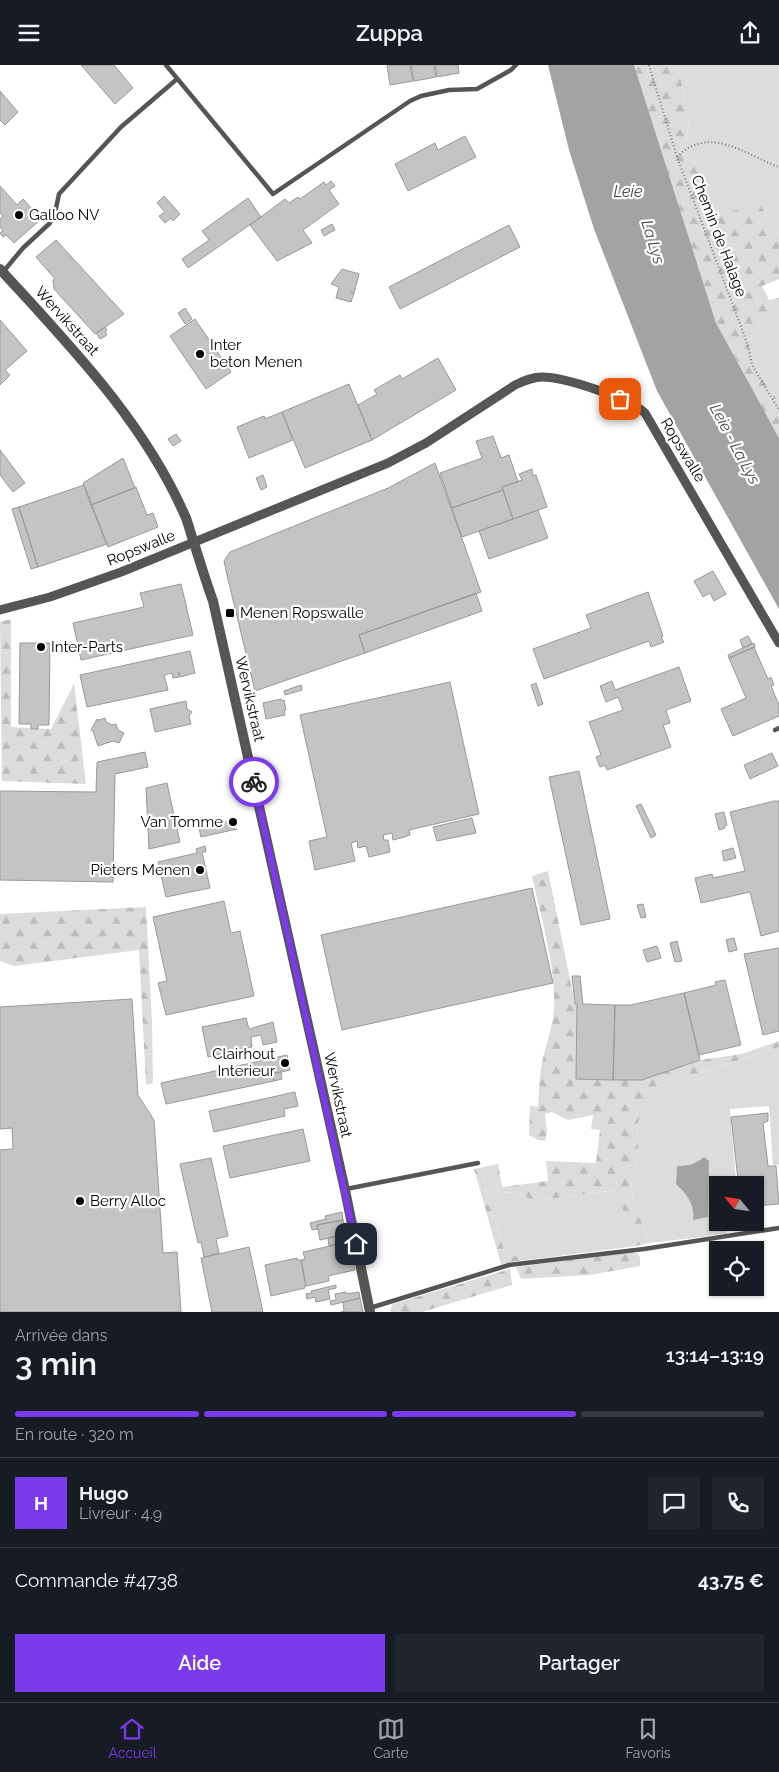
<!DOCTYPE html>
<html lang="fr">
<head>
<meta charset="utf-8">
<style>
  :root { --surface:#171b24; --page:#20242c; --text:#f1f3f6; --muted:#9ea1a6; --line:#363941; --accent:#7c3aed }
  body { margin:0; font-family:Raleway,sans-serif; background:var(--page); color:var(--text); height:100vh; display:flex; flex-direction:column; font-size:19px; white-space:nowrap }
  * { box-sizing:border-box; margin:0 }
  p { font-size:16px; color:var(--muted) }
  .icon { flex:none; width:28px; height:28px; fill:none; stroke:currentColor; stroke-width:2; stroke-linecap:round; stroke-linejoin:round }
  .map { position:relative; height:1247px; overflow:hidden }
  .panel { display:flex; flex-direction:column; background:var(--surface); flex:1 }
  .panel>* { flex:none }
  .needle { width:32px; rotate:299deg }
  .buttons { position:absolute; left:709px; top:1111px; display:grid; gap:10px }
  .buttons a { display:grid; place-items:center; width:55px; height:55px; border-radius:0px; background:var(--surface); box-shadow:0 1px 4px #0004; font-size:25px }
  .pin { position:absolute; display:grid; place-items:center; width:42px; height:42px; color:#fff; margin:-21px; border-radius:10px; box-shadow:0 2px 8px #0006 }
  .courier { position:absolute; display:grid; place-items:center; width:50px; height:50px; margin:-25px; border:4px solid #7c3aed; border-radius:50%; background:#fff; color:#222; box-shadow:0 1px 6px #0007 }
  .summary em { font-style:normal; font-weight:600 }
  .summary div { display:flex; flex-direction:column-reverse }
  .summary { display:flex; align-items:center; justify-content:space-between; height:85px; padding:0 15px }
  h1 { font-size:32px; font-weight:600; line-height:38px }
  .bar { display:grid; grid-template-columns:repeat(4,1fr); gap:8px 5px; align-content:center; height:60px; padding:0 15px }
  .bar i { height:6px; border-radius:4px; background:var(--line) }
  .bar .active { background:var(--accent) }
  .bar p { grid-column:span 4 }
  .line { display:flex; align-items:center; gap:12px; padding:0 15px; border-top:1px solid var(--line) }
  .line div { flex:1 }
  .round { display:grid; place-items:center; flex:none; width:52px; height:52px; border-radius:0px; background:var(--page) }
  .primary-button { display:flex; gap:10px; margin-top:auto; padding:10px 15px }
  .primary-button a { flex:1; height:58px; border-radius:0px; background:var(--accent); color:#fff; font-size:20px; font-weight:600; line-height:58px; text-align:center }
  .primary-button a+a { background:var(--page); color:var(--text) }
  header { display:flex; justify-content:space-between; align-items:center; height:65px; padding:0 15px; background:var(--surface); font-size:22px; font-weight:600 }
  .dock { display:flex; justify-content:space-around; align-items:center; height:70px; border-top:1px solid var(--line); background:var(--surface); font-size:14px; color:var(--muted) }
  .dock a { display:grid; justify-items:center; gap:2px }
  .dock .active { color:var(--accent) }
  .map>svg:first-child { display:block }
</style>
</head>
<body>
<header><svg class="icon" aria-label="menu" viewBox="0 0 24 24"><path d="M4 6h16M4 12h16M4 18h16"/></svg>Zuppa<svg class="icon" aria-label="share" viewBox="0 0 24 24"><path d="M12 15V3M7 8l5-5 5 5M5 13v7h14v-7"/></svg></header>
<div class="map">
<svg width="779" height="1247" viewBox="0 0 779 1247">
  <defs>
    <pattern id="forest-firs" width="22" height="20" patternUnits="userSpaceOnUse" patternTransform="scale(1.25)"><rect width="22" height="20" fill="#dcdcdc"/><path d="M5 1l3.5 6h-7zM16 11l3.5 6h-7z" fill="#bbb"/></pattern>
  </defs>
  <rect width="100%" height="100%" fill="#fff"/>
  <path fill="#dcdcdc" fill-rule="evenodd" d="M678 0H779V169L761 141 718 149 700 100 684 93 689 55Z
    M779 249V338L752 292 748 276 768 252Z
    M779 982V1100H773L769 1041 730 1044 736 1117 718 1120V1158H726L727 1169 649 1178 633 1133 631 1114 635 1105 638 1085 637 1059 644 1045 643 1027ZM704 1092 694 1144 690 1135 676 1119 677 1101C688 1101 695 1099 704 1092Z
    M496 1113 500 1128 515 1127 534 1136 617 1125 636 1181 519 1196 518 1190 506 1192 483 1116Z"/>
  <path fill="url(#forest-firs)" d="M634 0H678L689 55 684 93 700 100 718 148 761 141 779 169V214L762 221 769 235 779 233V249L768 252 748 276 752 292 779 338V373L716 258Z
    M11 554V662L51 664 74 619 86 719 2 716 0 557Z
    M548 806 575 939H577L576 1014 642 1015 700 995 742 989 779 976V982L643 1027 645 1034 644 1045 637 1059 638 1085 635 1105 631 1114 633 1133 649 1178 636 1181 616 1125 534 1136 515 1127 500 1128 496 1113 483 1116 506 1192 518 1190 519 1196 501 1199 474 1104 498 1099 502 1122 548 1116 546 1096 596 1098 600 1065 591 1064 593 1050 568 1055 552 1047 545 1049 547 1067 545 1076 538 1075 529 1070 530 1041 538 1042C539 1029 539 1016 541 1004 544 983 553 964 554 944 556 901 541 853 532 811Z
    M146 842 152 956 153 1018 146 1020 139 885 14 901 0 896V849Z
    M631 1187 638 1189 640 1193V1201L590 1210 521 1214 516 1202Z
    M510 1204 512 1220 422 1247H391L390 1245 393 1239Z"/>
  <path fill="#a3a3a3" d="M548 0H634L716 258 779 373V544L657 326 594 164 569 85Z
    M704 1092 709 1096 708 1152 693 1155C695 1139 687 1130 676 1119L677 1101C688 1101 695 1099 704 1092Z"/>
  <path fill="#c4c4c4" stroke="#999" d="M81 0H114L133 23 115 39Z
    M387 0H410L413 16 390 20Z
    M411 0H434L436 12 414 16Z
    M435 0H458L459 8 437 12Z
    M0 26 18 47 5 60 0 55Z
    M465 71 476 92 408 126 395 99 435 78 438 85Z
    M331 116 335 121 329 125 339 139 303 165 312 178 277 196 250 160 285 134 289 138 298 132 300 134 324 117 326 120Z
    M0 121 17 140 23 134 41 154 14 178 6 170 3 172 0 168 3 166 0 162V154L3 151 0 148Z
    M164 131 180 149 173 156 171 153 165 158 159 151 165 147 157 138Z
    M248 133 261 152 188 203 182 194 209 175 202 166Z
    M332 159 335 165 324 171 321 165Z
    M509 160 520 182 400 244 389 222Z
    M56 175 124 249 95 269 54 224 53 215 55 214 36 192Z
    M342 204 359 209 354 228 351 227 354 228 351 237 336 233 339 222 331 219Z
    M185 243 192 254 185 259 178 248Z
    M195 254 231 307 206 324 170 271Z
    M0 255 27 286 5 305 10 310 0 320Z
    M105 262 107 265 105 267 107 270 100 274 96 268Z
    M438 293 456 325 372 375 358 340 377 329 374 325 400 310 402 314Z
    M349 319 372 375 305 403 282 347Z
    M282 347 293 375 249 393 237 362 264 351 265 354Z
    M176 369 181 376 173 381 168 374Z
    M493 371 501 393 509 390 518 417 502 422 503 425 452 443 440 408 482 393 476 376Z
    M0 385 25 418 13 427 0 410Z
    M123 393 135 423 91 440 83 418Z
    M435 398 481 527 359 570 365 588 255 626 227 510 224 496 230 487 388 423Z
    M532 404 533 411 536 410 547 442 513 454 502 422 522 415 519 409Z
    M263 410 267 422 261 425 256 413Z
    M84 420 107 479 38 502 19 442Z
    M136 422 147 450 153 448 158 462 108 482 91 440Z
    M503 425 513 454 462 472 452 443Z
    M19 442 38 502 31 504 12 444Z
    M538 445 548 473 489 494 479 466Z
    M713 506 726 529 714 536 710 528 703 532 694 516Z
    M181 519 193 570 81 595 73 558 144 542 140 528Z
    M648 527 663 571 661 572 664 577 651 582 649 576 544 614 533 584 591 563 586 550Z
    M476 528 482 546 365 588 359 570Z
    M748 571 752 578 743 583 740 575Z
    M20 578H50L49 660H38V664H31V659H19Z
    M754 578 755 582 729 593 728 590Z
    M754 582 768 614 771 612 774 620 771 621 779 640V651L733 671 721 644 746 633 729 593Z
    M190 586 195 608 180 612 179 607V612L173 613 172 608 164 610 168 625 87 642 80 610Z
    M679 602 691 636 666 645 670 658 663 660 671 682 607 705 605 700 600 702 596 692 601 690 589 657 623 645 618 632 606 637 600 621 612 616 615 625Z
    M450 617 479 749 409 765 410 770 401 773 393 775 392 768 383 770 384 775H388L390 787 369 792 366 781 358 783 357 776 351 778 355 796 315 805 309 776 327 772 300 650Z
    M536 618 543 639 538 641 531 620Z
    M301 620 302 625 285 630 284 626Z
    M281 634 282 636 284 635 286 645H284L285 650 266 654 263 638Z
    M186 636 187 644 192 647 189 651 191 659 155 667 150 644Z
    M105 653 106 657 112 660 116 659 118 665 124 668 119 678 113 676 98 681 93 666 91 665 97 654 99 655Z
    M145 687 148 702 115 709 113 817 0 815V726L96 727 97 697Z
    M772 688 778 701 750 714 744 700Z
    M579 706 610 854 581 860 549 712Z
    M167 718 180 777 149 784 146 723Z
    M774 736H779V866L761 871 750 827 701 838 695 813 712 809 713 813 745 806 730 747Z
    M641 739 656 770 651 773 636 741Z
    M724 747 727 760 724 761 725 763 719 765 715 749Z
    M472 753 476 768 437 776 433 762Z
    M235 755 234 765 237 764 201 772 199 763Z
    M205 781 206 787H202L210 823 166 832 158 797 197 788 196 784Z
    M733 783 736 793 724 796 722 786Z
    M532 823 553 918 342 965 321 870Z
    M224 836 231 868 240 866 254 931 166 950 158 918 167 916 153 852Z
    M643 839 646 852 641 853 637 840Z
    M734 873 737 885 729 887 726 875Z
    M677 876 682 896 675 897 670 878Z
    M657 881 661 893 647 897 643 885Z
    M779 883V966L763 970 744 889Z
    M572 911H580L583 939 615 940 613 1015 576 1014 577 939H575Z
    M725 915 741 980 699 990 684 928 716 920 715 917Z
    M684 928 700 995 642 1015H613L615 940H631Z
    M132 934 138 1030 154 1055 163 1188 177 1187 181 1247H0V1085L13 1084 12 1063 0 1064V942Z
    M246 953 249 964 273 957 277 977 263 980 261 970 251 972 252 982 208 992 202 962Z
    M287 990 290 1005 272 1009 274 1016 166 1039 161 1018Z
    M281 1007 282 1014 274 1016 272 1009Z
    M295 1027 298 1041 284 1044 285 1051 214 1067 209 1046Z
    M768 1048V1056L763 1058 768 1101H776L779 1139 755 1141V1120H726L738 1115 731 1052Z
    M303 1064 310 1096 230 1113 223 1081Z
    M211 1093 228 1171 216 1174 219 1188 204 1192 201 1177 198 1178 180 1099Z
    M342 1147 343 1155 317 1160 318 1164 312 1165 310 1158 326 1154 325 1151Z
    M343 1155 347 1169 320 1175 317 1160Z
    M347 1169 348 1177 329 1181 328 1173Z
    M348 1177 355 1205 328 1211 329 1216 306 1221 301 1195 305 1194 303 1187Z
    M249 1182 263 1247H212L201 1193Z
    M297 1193V1195H301L306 1221 304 1222 305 1223 271 1231 265 1200Z
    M336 1220V1223L328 1225 330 1234 316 1237 315 1232 307 1234 306 1229 312 1228 311 1226Z
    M346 1227V1229L359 1227 360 1233 331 1240 330 1236 336 1235 335 1229Z
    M360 1233 363 1247H341L344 1246 343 1237Z"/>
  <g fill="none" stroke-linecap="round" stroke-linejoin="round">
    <path stroke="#777" stroke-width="2" stroke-dasharray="1 2.5" stroke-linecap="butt" d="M649 0 677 92 742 264 749 285 752 300 779 345
      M677 92C709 59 746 90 779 102"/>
    <path stroke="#555" stroke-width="4.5" d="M166 0 273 129 410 36 421 31 449 25 477 24 511 5 516 0
      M3 207 23 183 50 158 55 148 59 129 121 62 177 14
      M775 665 779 663
      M346 1124 478 1098
      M370 1243 509 1200 644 1184 779 1163"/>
    <path stroke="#555" stroke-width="9" d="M0 545 50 532 121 507 388 398 426 378 515 320C524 316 532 312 542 312 565 312 628 333 645 348L779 578"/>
    <path stroke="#555" stroke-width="10" d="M0 204C70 281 144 356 186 453 189 461 191 470 194 478 200 497 206 517 213 536L345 1125 370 1247"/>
  </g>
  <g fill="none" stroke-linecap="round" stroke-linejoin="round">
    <path stroke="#595959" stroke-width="5" stroke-dasharray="0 9" d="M254 717 213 536 193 476C258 451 325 428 388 398 433 376 474 347 516 320 524 316 532 312 542 312 568 312 596 326 620 334"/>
    <path stroke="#7c3aed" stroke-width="6" d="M254 717 356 1179"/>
  </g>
  <g fill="#000" stroke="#fff" stroke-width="2">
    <circle cx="19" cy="150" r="5"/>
    <circle cx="200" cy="289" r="5"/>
    <rect x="225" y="543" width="10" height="10" rx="2.5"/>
    <circle cx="41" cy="582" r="5"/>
    <circle cx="233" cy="757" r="5"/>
    <circle cx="200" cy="805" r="5"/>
    <circle cx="285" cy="998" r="5"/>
    <circle cx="80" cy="1136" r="5"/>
  </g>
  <g text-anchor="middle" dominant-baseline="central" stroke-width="4.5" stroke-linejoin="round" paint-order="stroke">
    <g font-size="15" fill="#000" stroke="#fff" text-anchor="start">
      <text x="29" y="150">Galloo NV</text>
      <text x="210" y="280">Inter<tspan x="210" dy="17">beton Menen</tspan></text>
      <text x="240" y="548">Menen Ropswalle</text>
      <text x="51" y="582">Inter-Parts</text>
      <text x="223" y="757" text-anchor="end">Van Tomme</text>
      <text x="190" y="805" text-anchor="end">Pieters Menen</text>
      <text x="275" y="989" text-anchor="end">Clairhout<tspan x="275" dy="17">Interieur</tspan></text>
      <text x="90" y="1136">Berry Alloc</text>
    </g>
    <g font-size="15" fill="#000" stroke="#fff">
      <text transform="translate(719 171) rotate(69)">Chemin de Halage</text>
      <text transform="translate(67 256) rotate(48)">Wervikstraat</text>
      <text transform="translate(683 385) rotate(59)">Ropswalle</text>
      <text transform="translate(141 483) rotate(-22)">Ropswalle</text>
      <text transform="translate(250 634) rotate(77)">Wervikstraat</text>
      <text transform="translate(338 1030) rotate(78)">Wervikstraat</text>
    </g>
    <g font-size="16" font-style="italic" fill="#444" stroke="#fff">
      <text x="628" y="126">Leie</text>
      <text transform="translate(653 177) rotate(73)">La Lys</text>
      <text transform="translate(735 379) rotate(62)">Leie - La Lys</text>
    </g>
  </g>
</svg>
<div class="buttons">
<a><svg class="needle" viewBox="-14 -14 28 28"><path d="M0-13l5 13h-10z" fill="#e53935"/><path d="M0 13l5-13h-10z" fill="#9ea1a6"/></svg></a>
<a><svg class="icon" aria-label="locate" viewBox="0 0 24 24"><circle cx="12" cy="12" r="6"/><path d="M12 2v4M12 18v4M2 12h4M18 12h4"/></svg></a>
</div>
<div class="pin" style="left:620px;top:334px;background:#ea580c"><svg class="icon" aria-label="bag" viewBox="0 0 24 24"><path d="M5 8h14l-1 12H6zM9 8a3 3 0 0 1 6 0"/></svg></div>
<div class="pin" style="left:356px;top:1179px;background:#1f2937"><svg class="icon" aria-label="home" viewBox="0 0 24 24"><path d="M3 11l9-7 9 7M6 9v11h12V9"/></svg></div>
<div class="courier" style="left:254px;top:717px"><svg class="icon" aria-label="bike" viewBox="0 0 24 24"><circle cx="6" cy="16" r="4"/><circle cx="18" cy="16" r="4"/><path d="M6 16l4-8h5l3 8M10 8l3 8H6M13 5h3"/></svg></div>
</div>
<section class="panel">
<div class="summary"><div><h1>3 min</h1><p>Arrivée dans</p></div><em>13:14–13:19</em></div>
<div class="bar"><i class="active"></i><i class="active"></i><i class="active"></i><i></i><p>En route · 320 m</p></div>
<div class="line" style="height:90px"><b class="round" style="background:var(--accent);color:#fff">H</b><div><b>Hugo</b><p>Livreur · 4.9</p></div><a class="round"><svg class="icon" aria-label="chat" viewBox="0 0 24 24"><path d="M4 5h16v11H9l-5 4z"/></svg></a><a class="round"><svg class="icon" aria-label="phone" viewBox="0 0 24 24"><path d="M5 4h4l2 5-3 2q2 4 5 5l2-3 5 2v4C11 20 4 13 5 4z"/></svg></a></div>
<div class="line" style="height:65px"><div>Commande #4738</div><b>43.75 €</b></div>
<div class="primary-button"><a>Aide</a><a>Partager</a></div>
</section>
<nav class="dock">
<a class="active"><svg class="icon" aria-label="home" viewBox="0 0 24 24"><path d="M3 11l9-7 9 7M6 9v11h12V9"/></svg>Accueil</a>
<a><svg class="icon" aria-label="map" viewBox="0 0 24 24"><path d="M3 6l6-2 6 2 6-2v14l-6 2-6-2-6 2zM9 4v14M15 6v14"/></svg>Carte</a>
<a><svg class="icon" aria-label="saved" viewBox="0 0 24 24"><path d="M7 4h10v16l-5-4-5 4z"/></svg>Favoris</a>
</nav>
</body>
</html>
